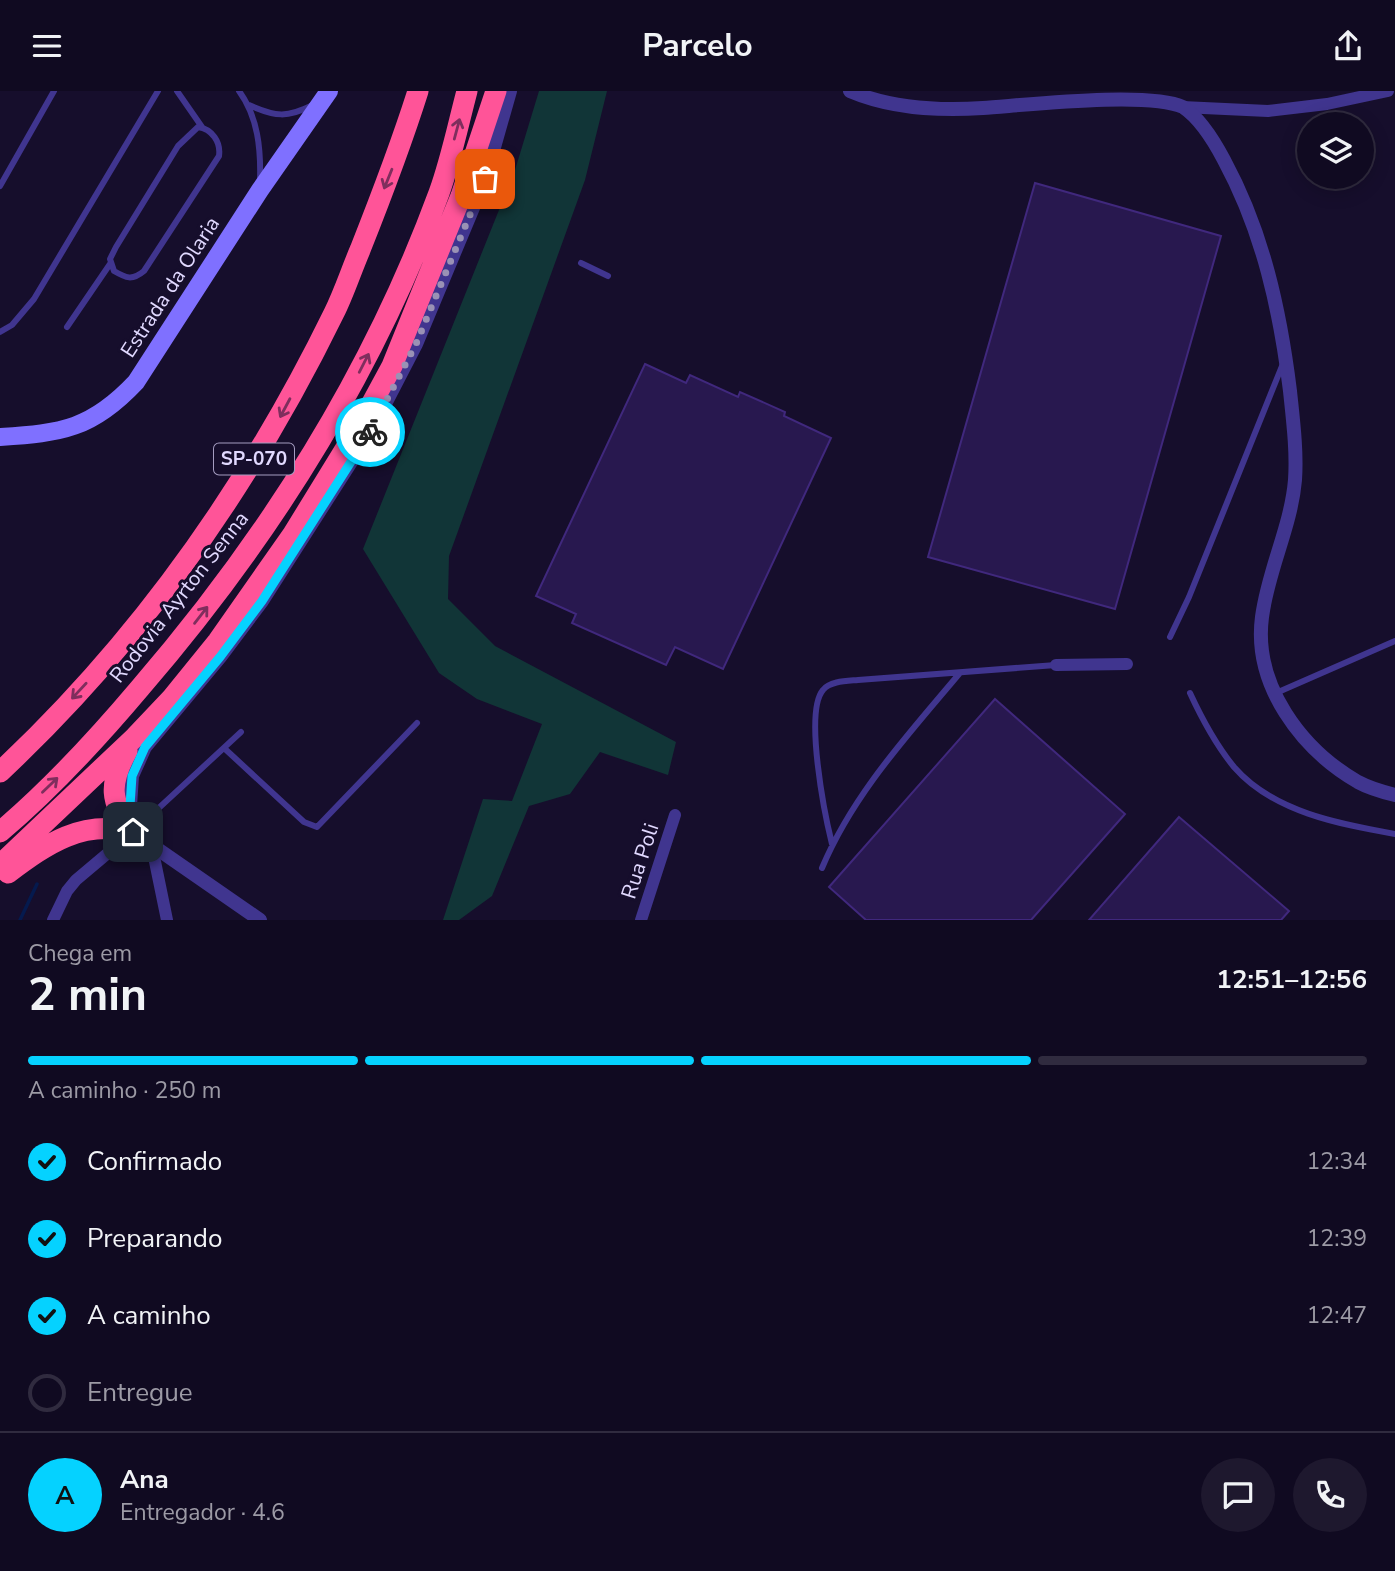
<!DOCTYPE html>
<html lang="pt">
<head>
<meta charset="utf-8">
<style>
  :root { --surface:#100a21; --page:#1e182e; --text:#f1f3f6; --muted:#9c9aa5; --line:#302b3f; --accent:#05d2ff }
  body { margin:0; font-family:"Nunito Sans",sans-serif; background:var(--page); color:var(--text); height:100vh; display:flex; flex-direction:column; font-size:26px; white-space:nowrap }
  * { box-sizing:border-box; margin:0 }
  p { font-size:23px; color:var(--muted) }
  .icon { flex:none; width:38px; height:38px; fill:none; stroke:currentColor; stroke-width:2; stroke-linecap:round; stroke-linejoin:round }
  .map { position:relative; height:829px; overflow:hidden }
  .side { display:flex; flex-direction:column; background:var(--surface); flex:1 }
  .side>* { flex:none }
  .tools { position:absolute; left:1297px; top:21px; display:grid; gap:14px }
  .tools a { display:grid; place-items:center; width:77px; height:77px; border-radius:50%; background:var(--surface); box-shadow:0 4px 18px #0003,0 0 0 2px var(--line); font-size:35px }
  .pin { position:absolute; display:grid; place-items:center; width:60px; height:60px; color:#fff; margin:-30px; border-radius:14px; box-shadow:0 4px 10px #0006 }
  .courier { position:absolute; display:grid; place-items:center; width:70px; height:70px; margin:-35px; border:5px solid #05d2ff; border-radius:50%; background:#fff; color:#222; box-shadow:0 2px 9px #0007 }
  .headline em { font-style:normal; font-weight:700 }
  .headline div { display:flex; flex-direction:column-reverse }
  .headline { display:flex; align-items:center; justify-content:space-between; height:119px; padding:0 28px }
  h1 { font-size:46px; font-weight:700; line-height:52px }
  .bar { display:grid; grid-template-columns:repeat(4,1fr); gap:10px 7px; align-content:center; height:84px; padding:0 28px }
  .bar i { height:9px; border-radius:5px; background:var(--line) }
  .bar .selected { background:var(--accent) }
  .bar p { grid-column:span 4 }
  .line { display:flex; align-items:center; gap:18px; padding:0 28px; border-top:2px solid var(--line) }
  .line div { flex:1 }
  .round { display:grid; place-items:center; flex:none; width:74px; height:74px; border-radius:37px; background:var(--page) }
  ol { padding:0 28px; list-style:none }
  li { display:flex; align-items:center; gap:21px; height:77px }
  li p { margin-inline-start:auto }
  li .icon { padding:7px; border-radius:50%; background:var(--accent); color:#111; stroke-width:4 }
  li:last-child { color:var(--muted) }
  li i { width:38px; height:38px; border:4px solid var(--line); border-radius:50% }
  header { display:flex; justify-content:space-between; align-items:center; height:91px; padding:0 28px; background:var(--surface); font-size:32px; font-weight:700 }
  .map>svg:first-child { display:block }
</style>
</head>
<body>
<header><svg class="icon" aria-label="menu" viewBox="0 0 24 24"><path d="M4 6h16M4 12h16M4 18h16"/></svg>Parcelo<svg class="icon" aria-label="share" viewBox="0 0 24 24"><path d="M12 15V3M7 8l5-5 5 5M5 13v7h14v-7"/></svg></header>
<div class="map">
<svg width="1395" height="829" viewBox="0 0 1395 829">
  <rect width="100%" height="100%" fill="#160e2c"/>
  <path fill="#113537" d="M539 0H607L585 89 449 465 448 508 495 555 676 651 668 684 600 661 570 703 529 715 492 805 459 829H443L483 708 512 710 542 633 477 608 439 582 363 458 515 79Z"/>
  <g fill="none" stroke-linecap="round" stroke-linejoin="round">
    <path stroke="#051a4e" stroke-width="3.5" d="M20 829 37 793"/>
  </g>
  <path fill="#28184f" stroke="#40287d" stroke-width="2" d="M1035 92 1221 145 1115 518 928 466Z
    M645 273 686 292 690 284 738 306 740 301 785 321 784 325 831 347 723 578 675 556 666 574 572 532 576 523 536 505Z
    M995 608 1125 723 1031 829H866L829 796Z
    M1179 726 1289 820 1281 829H1089Z"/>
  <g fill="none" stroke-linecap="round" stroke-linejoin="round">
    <path stroke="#40358f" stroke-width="6" d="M177 0 202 36
      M239 0C258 26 261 58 260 90
      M249 14C276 26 287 27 313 14
      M198 36C212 38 221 51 219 65L144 180C132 190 126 187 114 180L110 168 116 156 178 55Z
      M0 95 54 0
      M581 172 608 185
      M67 236 110 173
      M0 241 12 234 34 208 158 0
      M1170 546 1189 506 1282 275
      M1190 602C1202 628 1216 654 1234 676 1273 721 1339 733 1395 743
      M1276 602 1395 550
      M224 657 304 731 317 736 417 632
      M135 739 241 641
      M832 753C825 725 804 621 823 599 830 590 847 590 858 589L1056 574
      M822 777C853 703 908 644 959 583"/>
    <path stroke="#40358f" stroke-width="12" d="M1182 16 1268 20 1327 13 1388 0
      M1056 574 1127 573
      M152 756 167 829
      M53 829 67 800 76 789 133 741
      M641 829 675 724"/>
    <path stroke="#40358f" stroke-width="14" d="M850 0C890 17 939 20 983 17 1026 14 1148 0 1183 16 1201 28 1214 50 1224 69 1263 141 1280 219 1290 300 1293 329 1297 360 1295 389 1291 436 1268 479 1262 526 1253 594 1301 658 1358 691 1369 697 1383 701 1395 704
      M260 829 133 741 130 715 132 685 145 656 220 566 262 510 372 338 416 253 485 88 510 0"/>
    <path stroke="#7f70ff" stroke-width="18" d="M0 346C62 342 92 338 136 291L260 99 329 0"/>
    <path stroke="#ff5498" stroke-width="21" d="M127 660C109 692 109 711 133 741
      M0 681C140 550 250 394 334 222 344 202 351 180 360 159 381 106 401 54 418 0
      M0 741C51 698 97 648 140 597 266 451 372 284 439 102 451 69 458 34 467 0
      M0 774 135 646 171 608 218 550 293 443 360 334 392 275 461 105 496 0
      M8 782C47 753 82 728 133 741"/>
  </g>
  <defs><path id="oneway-shaft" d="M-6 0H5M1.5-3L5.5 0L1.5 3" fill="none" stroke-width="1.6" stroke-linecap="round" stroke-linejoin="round" transform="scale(1.75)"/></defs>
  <g stroke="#7f2e5d">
    <use href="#oneway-shaft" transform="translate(457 38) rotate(-75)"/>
    <use href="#oneway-shaft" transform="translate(388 88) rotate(112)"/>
    <use href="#oneway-shaft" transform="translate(364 272) rotate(-63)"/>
    <use href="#oneway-shaft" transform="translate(285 317) rotate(118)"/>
    <use href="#oneway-shaft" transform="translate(201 524) rotate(-52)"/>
    <use href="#oneway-shaft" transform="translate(79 600) rotate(133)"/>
    <use href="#oneway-shaft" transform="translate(50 694) rotate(-44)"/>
  </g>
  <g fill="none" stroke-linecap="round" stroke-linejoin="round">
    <path stroke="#9a92b5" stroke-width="7" stroke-dasharray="0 12.6" d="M370 341 416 253 485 88"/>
    <path stroke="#05d2ff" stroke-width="9" d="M133 741 130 715 132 685 145 656 220 566 262 510 370 341"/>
  </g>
  <g text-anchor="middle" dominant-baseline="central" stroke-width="6" stroke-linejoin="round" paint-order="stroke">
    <rect fill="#160e2c" stroke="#a49cc0" stroke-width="2" x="214" y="352.5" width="80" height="31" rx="5"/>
    <g font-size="19" font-weight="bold" fill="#e1d9ff">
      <text x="254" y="368">SP-070</text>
    </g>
    <g font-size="21" fill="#e1d9ff" stroke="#160e2c">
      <text transform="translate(170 196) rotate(-57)">Estrada da Olaria</text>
      <text transform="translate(179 506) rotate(-52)">Rodovia Ayrton Senna</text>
      <text transform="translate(640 770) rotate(-72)">Rua Poli</text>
    </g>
  </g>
</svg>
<div class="tools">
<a><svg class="icon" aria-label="layers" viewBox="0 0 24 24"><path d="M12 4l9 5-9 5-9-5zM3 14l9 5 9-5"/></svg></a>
</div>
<div class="pin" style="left:485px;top:88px;background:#ea580c"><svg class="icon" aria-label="bag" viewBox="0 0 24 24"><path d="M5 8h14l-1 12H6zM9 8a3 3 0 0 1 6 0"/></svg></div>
<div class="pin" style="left:133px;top:741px;background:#1f2937"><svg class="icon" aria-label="home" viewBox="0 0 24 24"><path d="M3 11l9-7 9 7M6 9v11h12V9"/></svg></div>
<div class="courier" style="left:370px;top:341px"><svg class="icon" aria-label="bike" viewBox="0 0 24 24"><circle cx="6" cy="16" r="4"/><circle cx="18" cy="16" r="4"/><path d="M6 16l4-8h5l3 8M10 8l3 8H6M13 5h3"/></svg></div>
</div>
<section class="side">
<div class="headline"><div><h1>2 min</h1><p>Chega em</p></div><em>12:51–12:56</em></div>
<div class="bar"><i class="selected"></i><i class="selected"></i><i class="selected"></i><i></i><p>A caminho · 250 m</p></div>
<ol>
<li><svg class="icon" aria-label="check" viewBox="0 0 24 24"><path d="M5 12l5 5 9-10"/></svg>Confirmado<p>12:34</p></li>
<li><svg class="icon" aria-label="check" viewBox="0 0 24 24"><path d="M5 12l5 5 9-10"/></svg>Preparando<p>12:39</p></li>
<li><svg class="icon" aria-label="check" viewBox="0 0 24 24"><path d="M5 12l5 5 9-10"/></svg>A caminho<p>12:47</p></li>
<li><i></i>Entregue</li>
</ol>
<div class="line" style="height:126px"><b class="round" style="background:var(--accent);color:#111">A</b><div><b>Ana</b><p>Entregador · 4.6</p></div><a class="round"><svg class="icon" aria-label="chat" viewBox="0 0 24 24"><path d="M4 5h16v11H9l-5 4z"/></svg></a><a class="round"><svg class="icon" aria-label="phone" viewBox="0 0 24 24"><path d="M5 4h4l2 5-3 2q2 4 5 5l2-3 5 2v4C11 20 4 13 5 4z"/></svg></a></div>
</section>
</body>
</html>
